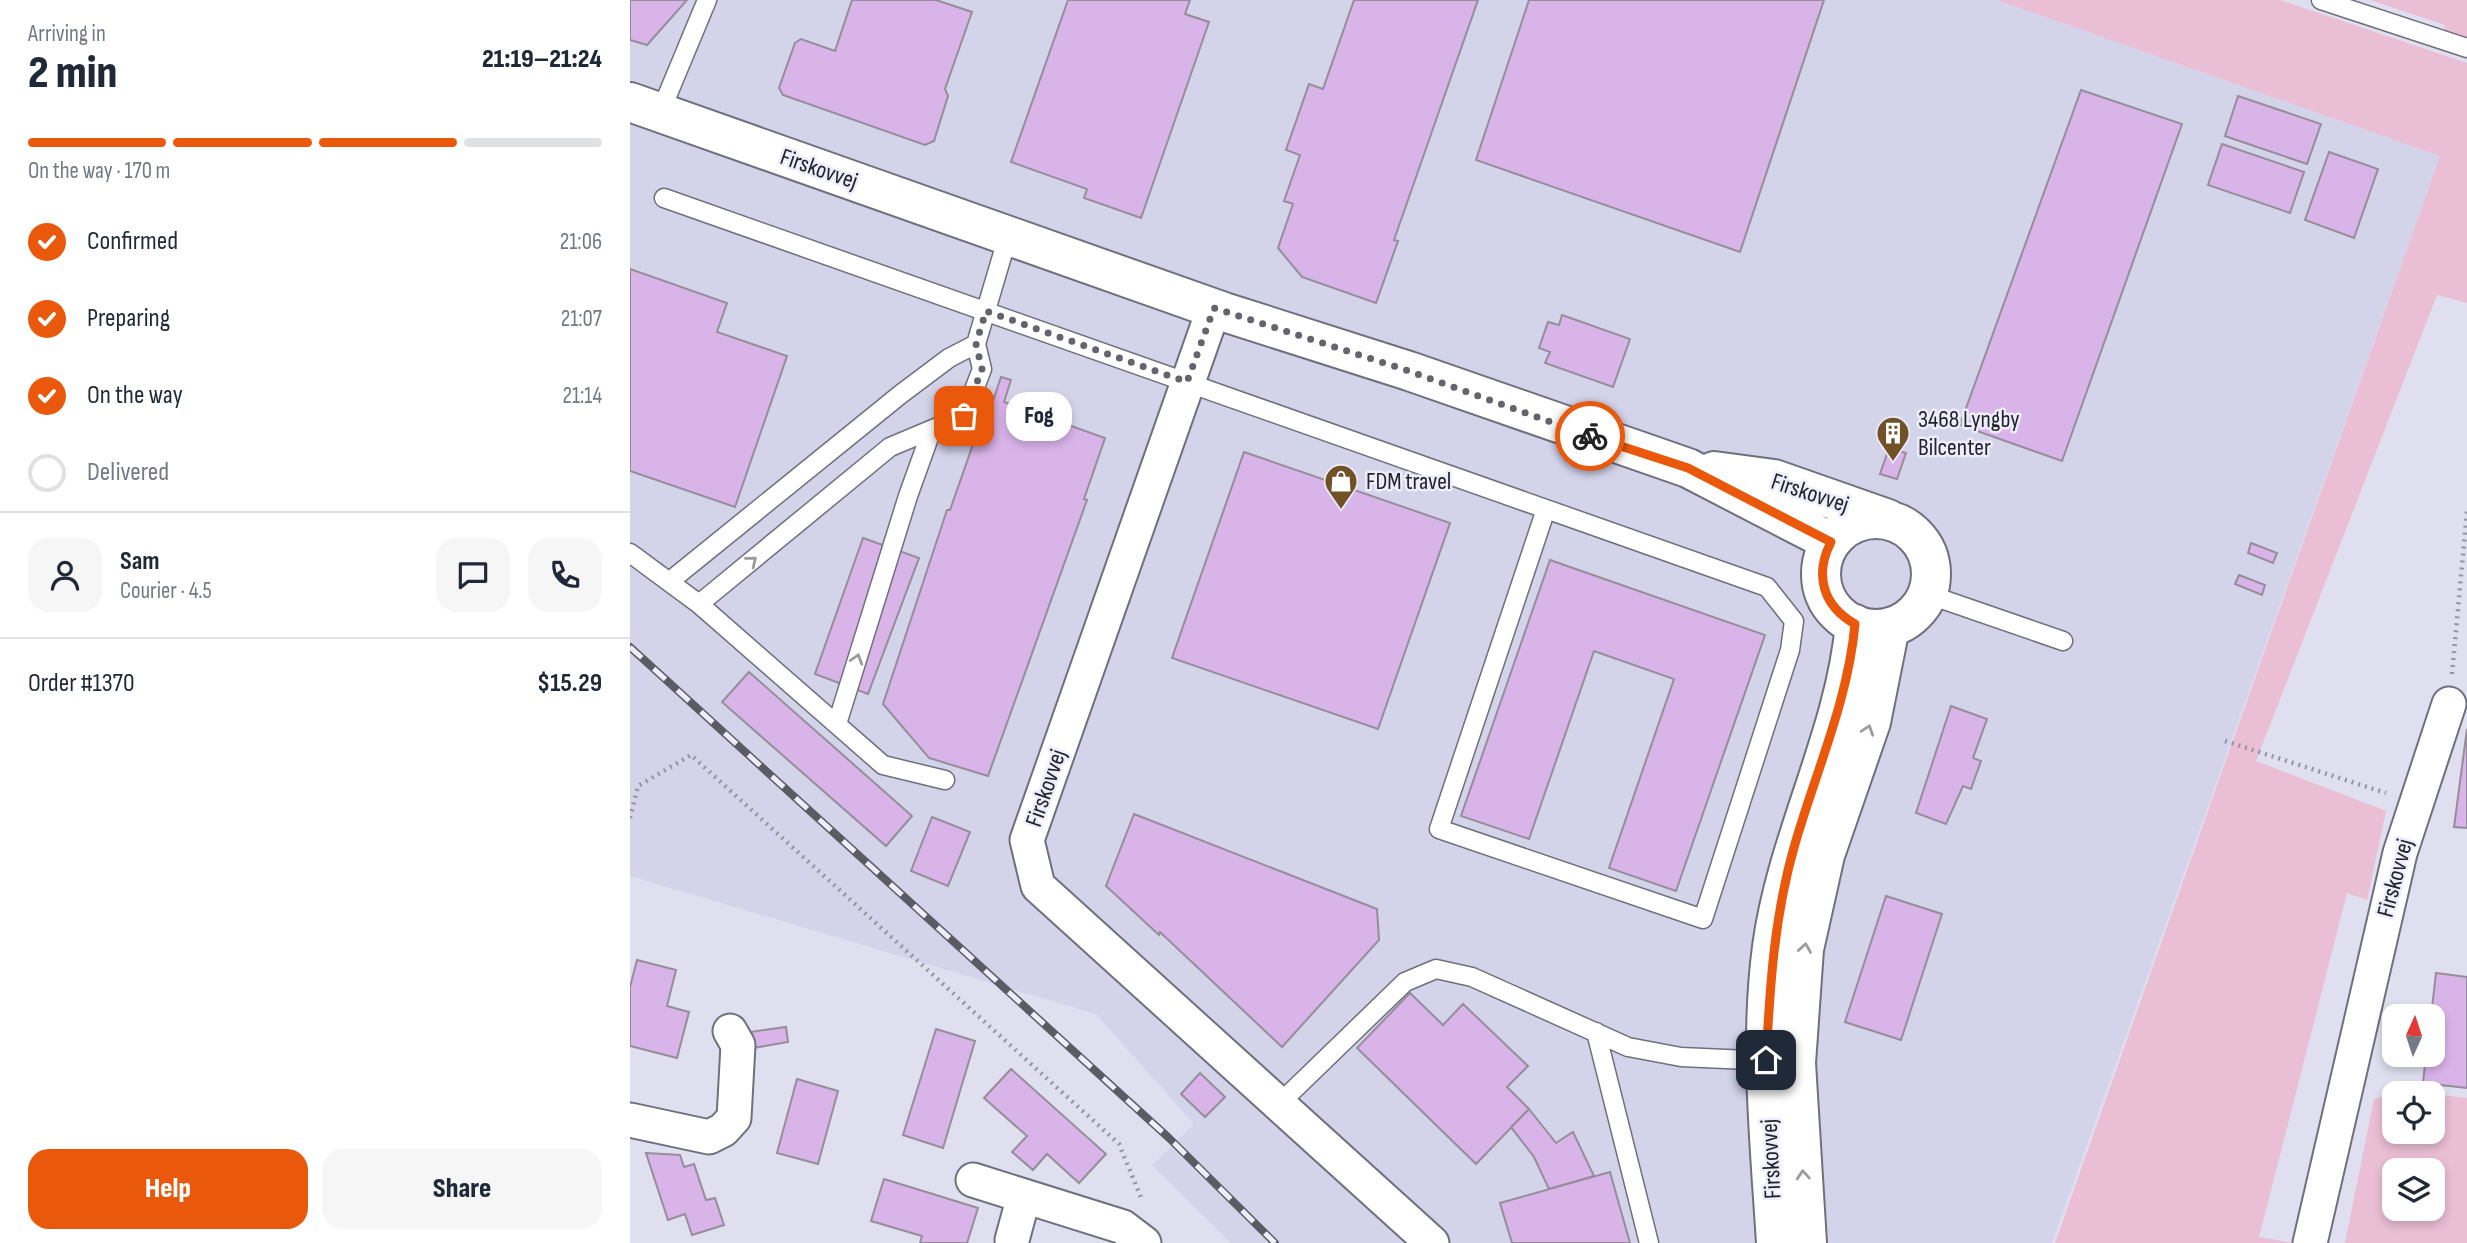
<!DOCTYPE html>
<html lang="en">
<head>
<meta charset="utf-8">
<style>
  :root { --surface:#fff; --page:#f6f6f7; --text:#1f2937; --muted:#747a83; --line:#e0e1e3; --accent:#ea580c }
  body { margin:0; font-family:"Sofia Sans Condensed",sans-serif; background:var(--page); color:var(--text); height:100vh; display:flex; flex-direction:column; font-size:26px; white-space:nowrap }
  * { box-sizing:border-box; margin:0 }
  p { font-size:23px; color:var(--muted) }
  .icon { flex:none; width:38px; height:38px; fill:none; stroke:currentColor; stroke-width:2; stroke-linecap:round; stroke-linejoin:round }
  .map { position:relative; flex:1; overflow:hidden }
  .sheet { display:flex; flex-direction:column; background:var(--surface); width:630px }
  .sheet>* { flex:none }
  .needle { width:46px; rotate:3deg }
  .tools { position:absolute; left:1752px; top:1004px; display:grid; gap:14px }
  .tools a { display:grid; place-items:center; width:63px; height:63px; border-radius:14px; background:var(--surface); box-shadow:0 4px 10px #0003; font-size:35px }
  .pin { position:absolute; display:grid; place-items:center; width:60px; height:60px; color:#fff; margin:-30px; border-radius:14px; box-shadow:0 4px 10px #0006 }
  .courier { position:absolute; display:grid; place-items:center; width:70px; height:70px; margin:-35px; border:5px solid #ea580c; border-radius:50%; background:#fff; color:#222; box-shadow:0 2px 9px #0007 }
  .bubble { position:absolute; height:49px; border-radius:21px; background:var(--surface); box-shadow:0 4px 10px #0003; font-size:23px; font-weight:800; line-height:49px; text-align:center }
  .overview em { font-style:normal; font-weight:800 }
  .overview div { display:flex; flex-direction:column-reverse }
  .overview { display:flex; align-items:center; justify-content:space-between; height:119px; padding:0 28px }
  h1 { font-size:46px; font-weight:800; line-height:52px }
  .bar { display:grid; grid-template-columns:repeat(4,1fr); gap:10px 7px; align-content:center; height:84px; padding:0 28px }
  .bar i { height:9px; border-radius:5px; background:var(--line) }
  .bar .selected { background:var(--accent) }
  .bar p { grid-column:span 4 }
  .line { display:flex; align-items:center; gap:18px; padding:0 28px; border-top:2px solid var(--line) }
  .line div { flex:1 }
  .round { display:grid; place-items:center; flex:none; width:74px; height:74px; border-radius:21px; background:var(--page) }
  ol { padding:0 28px; list-style:none }
  li { display:flex; align-items:center; gap:21px; height:77px }
  li p { margin-inline-start:auto }
  li .icon { padding:7px; border-radius:50%; background:var(--accent); color:#fff; stroke-width:4 }
  li:last-child { color:var(--muted) }
  li i { width:38px; height:38px; border:4px solid var(--line); border-radius:50% }
  .cta { display:flex; gap:14px; margin-top:auto; padding:14px 28px }
  .cta a { flex:1; height:80px; border-radius:21px; background:var(--accent); color:#fff; font-size:28px; font-weight:800; line-height:80px; text-align:center }
  .cta a+a { background:var(--page); color:var(--text) }
  main { display:flex; flex:1; min-height:0 }
  .map>svg:first-child { display:block }
</style>
</head>
<body>
<main>
<section class="sheet">
<div class="overview"><div><h1>2 min</h1><p>Arriving in</p></div><em>21:19–21:24</em></div>
<div class="bar"><i class="selected"></i><i class="selected"></i><i class="selected"></i><i></i><p>On the way · 170 m</p></div>
<ol>
<li><svg class="icon" aria-label="check" viewBox="0 0 24 24"><path d="M5 12l5 5 9-10"/></svg>Confirmed<p>21:06</p></li>
<li><svg class="icon" aria-label="check" viewBox="0 0 24 24"><path d="M5 12l5 5 9-10"/></svg>Preparing<p>21:07</p></li>
<li><svg class="icon" aria-label="check" viewBox="0 0 24 24"><path d="M5 12l5 5 9-10"/></svg>On the way<p>21:14</p></li>
<li><i></i>Delivered</li>
</ol>
<div class="line" style="height:126px"><a class="round"><svg class="icon" aria-label="person" viewBox="0 0 24 24"><circle cx="12" cy="8" r="4"/><path d="M4 21q1-7 8-7t8 7"/></svg></a><div><b>Sam</b><p>Courier · 4.5</p></div><a class="round"><svg class="icon" aria-label="chat" viewBox="0 0 24 24"><path d="M4 5h16v11H9l-5 4z"/></svg></a><a class="round"><svg class="icon" aria-label="phone" viewBox="0 0 24 24"><path d="M5 4h4l2 5-3 2q2 4 5 5l2-3 5 2v4C11 20 4 13 5 4z"/></svg></a></div>
<div class="line" style="height:91px"><div>Order #1370</div><b>$15.29</b></div>
<div class="cta"><a>Help</a><a>Share</a></div>
</section>
<div class="map">
<svg width="1837" height="1243" viewBox="0 0 1837 1243">
  <rect width="100%" height="100%" fill="#dfdfef"/>
  <path fill="#d3d3ea" d="M0 0H1367L1810 156 1422 1243H601L522 1165 564 1124 466 1014 0 876Z"/>
  <path fill="#eabed5" fill-rule="evenodd" d="M1367 0H1650L1837 63V303L1807 295 1626 761 1756 811 1737 900 1717 893 1629 1237 1664 1243H1425L1810 156Z
    M1740 0H1837V57L1812 41 1815 25Z
    M1764 1094V1132H1802L1803 1094 1837 1098V1243H1715L1744 1099ZM1764 1171H1802V1209H1764Z"/>
  <path fill="#d9b4e9" stroke="#968d9a" stroke-width="2" d="M0 0H57L17 45 0 40Z
    M222 0H306L342 12 315 89 318 96 304 141 295 145 153 95 149 88 165 43 171 39 205 51Z
    M438 0H560L555 14 579 22 511 218 454 198 457 189 381 162Z
    M724 0H848L764 240 768 241 746 303 672 277 648 248 663 204 654 201 670 155 656 150 679 84 693 89Z
    M899 0H1194L1110 252 846 160Z
    M1451 90 1552 124 1432 461 1330 425Z
    M1608 96 1691 124 1677 164 1595 136Z
    M1592 144 1674 172 1660 213 1578 185Z
    M1699 152 1748 169 1724 238 1675 220Z
    M0 269 97 303 87 332 157 356 105 507 0 471Z
    M932 315 1000 339 983 387 915 363 920 352 909 348 918 322 929 325Z
    M371 377 381 380 374 402 475 438 454 499 457 500 358 776 299 758 253 704 317 510H320L360 396 364 398Z
    M1259 448 1276 453 1267 479 1250 474Z
    M614 452 820 523 748 729 542 658Z
    M233 538 289 558 238 694 185 674Z
    M1621 543 1647 553 1643 563 1618 553Z
    M920 560 1135 635 1046 891 979 868 1044 679 964 651 899 839 831 816Z
    M1609 575 1635 585 1632 595 1605 584Z
    M119 672 282 816 256 846 92 702Z
    M1321 706 1357 719 1343 758 1351 761 1341 789 1333 786 1316 824 1286 813Z
    M1837 729V828L1824 827Z
    M504 814 747 909 749 940 652 1047 530 932 529 935 476 886Z
    M302 817 340 832 318 886 281 871Z
    M1256 896 1312 914 1271 1040 1215 1022Z
    M7 960 46 970 37 1006 59 1012 47 1058 0 1046V987Z
    M1806 973 1837 977V1088L1793 1083 1796 1055H1802L1801 1017Z
    M780 993 813 1025 833 1004 898 1066 877 1087 899 1109 846 1164 727 1048Z
    M156 1027 158 1042 123 1048 120 1032Z
    M306 1029 345 1041 313 1148 273 1135Z
    M381 1069 476 1154 449 1183 417 1154 403 1170 382 1152 397 1136 354 1098Z
    M570 1073 595 1097 575 1117 551 1094Z
    M167 1079 208 1091 188 1164 147 1153Z
    M899 1109 926 1143 943 1132 964 1176 919 1189 904 1157 881 1127Z
    M16 1153 50 1155 54 1167 64 1164 76 1200 85 1198 94 1225 62 1235 55 1214 38 1220Z
    M980 1172 1000 1243H882L870 1203Z
    M254 1179 348 1208 337 1243H290L292 1236 241 1221Z"/>
  <g fill="none" stroke-linecap="round" stroke-linejoin="round">
    <defs>
      <path id="service" d="M1691 0 1837 48
        M30 113 77 0
        M34 198 1137 587 1164 621 1160 650 1073 919 809 829 916 509
        M346 344 378 236
        M0 553 69 604 253 765 315 780
        M40 581 271 394 319 358 346 344
        M1297 594 1433 641
        M69 604 260 447 334 416 352 369 346 344
        M207 724 278 496 301 432
        M966 1032 1019 1243
        M649 1104 775 982 806 969 842 977 998 1047 1051 1057 1141 1061"/>
      <path id="minor" d="M584 308 397 840 408 886 802 1243
        M0 1120 79 1137 93 1130 104 1118 108 1045 100 1031
        M343 1180 493 1227 514 1243
        M382 1240 394 1196
        M1680 1243 1770 853 1819 704"/>
      <path id="tertiary" d="M0 102 594 312 779 371 1058 468 1201 542
        M1084 471 1144 479 1258 519
        M1191 574a55 55 0 1 1 110 0a55 55 0 1 1-110 0Z
        M1146 1243C1140 1145 1129 1045 1142 947 1157 836 1215 735 1225 624
        M1177 1243 1166 1063 1174 949 1195 855 1241 722 1260 627"/>
    </defs>
    <use href="#service" stroke="#6f6f7d" stroke-width="21"/>
    <use href="#minor" stroke="#6f6f7d" stroke-width="37"/>
    <use href="#tertiary" stroke="#6f6f7d" stroke-width="42"/>
    <path stroke="#9595a0" stroke-width="4.5" stroke-dasharray="2 5" stroke-linecap="butt" d="M1822 674 1837 511
      M1595 741 1756 793
      M0 818 8 786 61 755 489 1144 512 1200"/>
    <use href="#service" stroke="#fff" stroke-width="18"/>
    <use href="#minor" stroke="#fff" stroke-width="33"/>
    <use href="#tertiary" stroke="#fff" stroke-width="38"/>
    <defs>
      <path id="rail" d="M0 647 539 1138 645 1243"/>
    </defs>
    <use href="#rail" stroke="#5b5b64" stroke-width="8"/>
    <use href="#rail" stroke="#ededfd" stroke-width="5" stroke-dasharray="16" stroke-linecap="butt"/>
  </g>
  <defs><path id="oneway-chevron" d="M-2-3.5L2.5 0L-2 3.5" fill="none" stroke-width="1.6" stroke-linecap="round" stroke-linejoin="round" transform="scale(1.75)"/></defs>
  <g stroke="#9c9c9e">
    <use href="#oneway-chevron" transform="translate(122 561) rotate(-39)"/>
    <use href="#oneway-chevron" transform="translate(227 659) rotate(-73)"/>
    <use href="#oneway-chevron" transform="translate(1238 730) rotate(-72)"/>
    <use href="#oneway-chevron" transform="translate(1175 948) rotate(-81)"/>
    <use href="#oneway-chevron" transform="translate(1173 1175) rotate(-94)"/>
  </g>
  <g fill="none" stroke-linecap="round" stroke-linejoin="round">
    <path stroke="#64646d" stroke-width="7" stroke-dasharray="0 12.6" d="M334 416 352 369 346 344 356 311 557 382 584 308 779 371 960 436"/>
    <path stroke="#ea580c" stroke-width="9" d="M960 436 1058 468 1201 542C1184 575 1193 606 1225 624 1218 701 1186 771 1165 844 1144 916 1140 986 1136 1060"/>
  </g>
  <defs>
    <symbol id="building-pin" viewBox="-11 -11 22 30"><path d="M0 17L-7.5 6A9.5 9.5 0 1 1 7.5 6Z" fill="#705226" stroke="#ededfd"/><path d="M-4-6H4V6H1V3H-1V6H-4ZM-2.5-4.3h1.7v1.8h-1.7ZM.8-4.3h1.7v1.8H.8ZM-2.5-1h1.7V.8h-1.7ZM.8-1h1.7V.8H.8Z" fill="#fff"/></symbol>
    <symbol id="shop-pin" viewBox="-11 -11 22 30"><path d="M0 17L-7.5 6A9.5 9.5 0 1 1 7.5 6Z" fill="#705226" stroke="#ededfd"/><path d="M-5-2.5h2.3a2.7 3.5 0 0 1 5.4 0H5L5.5 6h-11ZM-1.5-2.5h3a1.5 2.3 0 0 0-3 0Z" fill="#fff"/></symbol>
  </defs>
  <g fill-rule="evenodd">
    <use href="#building-pin" x="1244" y="414" width="38" height="52"/>
    <use href="#shop-pin" x="692" y="462" width="38" height="52"/>
  </g>
  <g text-anchor="middle" dominant-baseline="central" stroke-width="5" stroke-linejoin="round" paint-order="stroke">
    <g font-size="24" fill="#222227" stroke="#ededfd">
      <text transform="translate(189 169) rotate(19)">Firskovvej</text>
      <text transform="translate(1180 493) rotate(18)">Firskovvej</text>
      <text transform="translate(416 788) rotate(-71)">Firskovvej</text>
      <text transform="translate(1765 878) rotate(-75)">Firskovvej</text>
      <text transform="translate(1141 1159) rotate(-93)">Firskovvej</text>
    </g>
    <g font-size="24" fill="#222227" stroke="#ededfd" text-anchor="start">
      <text x="1288" y="419">3468 Lyngby<tspan x="1288" dy="28">Bilcenter</tspan></text>
      <text x="736" y="481">FDM travel</text>
    </g>
  </g>
</svg>
<div class="tools">
<a><svg class="needle" viewBox="-14 -14 28 28"><path d="M0-13l5 13h-10z" fill="#e53935"/><path d="M0 13l5-13h-10z" fill="#747a83"/></svg></a>
<a><svg class="icon" aria-label="locate" viewBox="0 0 24 24"><circle cx="12" cy="12" r="6"/><path d="M12 2v4M12 18v4M2 12h4M18 12h4"/></svg></a>
<a><svg class="icon" aria-label="layers" viewBox="0 0 24 24"><path d="M12 4l9 5-9 5-9-5zM3 14l9 5 9-5"/></svg></a>
</div>
<div class="pin" style="left:334px;top:416px;background:#ea580c"><svg class="icon" aria-label="bag" viewBox="0 0 24 24"><path d="M5 8h14l-1 12H6zM9 8a3 3 0 0 1 6 0"/></svg></div>
<div class="pin" style="left:1136px;top:1060px;background:#1f2937"><svg class="icon" aria-label="home" viewBox="0 0 24 24"><path d="M3 11l9-7 9 7M6 9v11h12V9"/></svg></div>
<div class="courier" style="left:960px;top:436px"><svg class="icon" aria-label="bike" viewBox="0 0 24 24"><circle cx="6" cy="16" r="4"/><circle cx="18" cy="16" r="4"/><path d="M6 16l4-8h5l3 8M10 8l3 8H6M13 5h3"/></svg></div>
<div class="bubble" style="left:376px;top:392px;width:66px">Fog</div>
</div>
</main>
</body>
</html>
